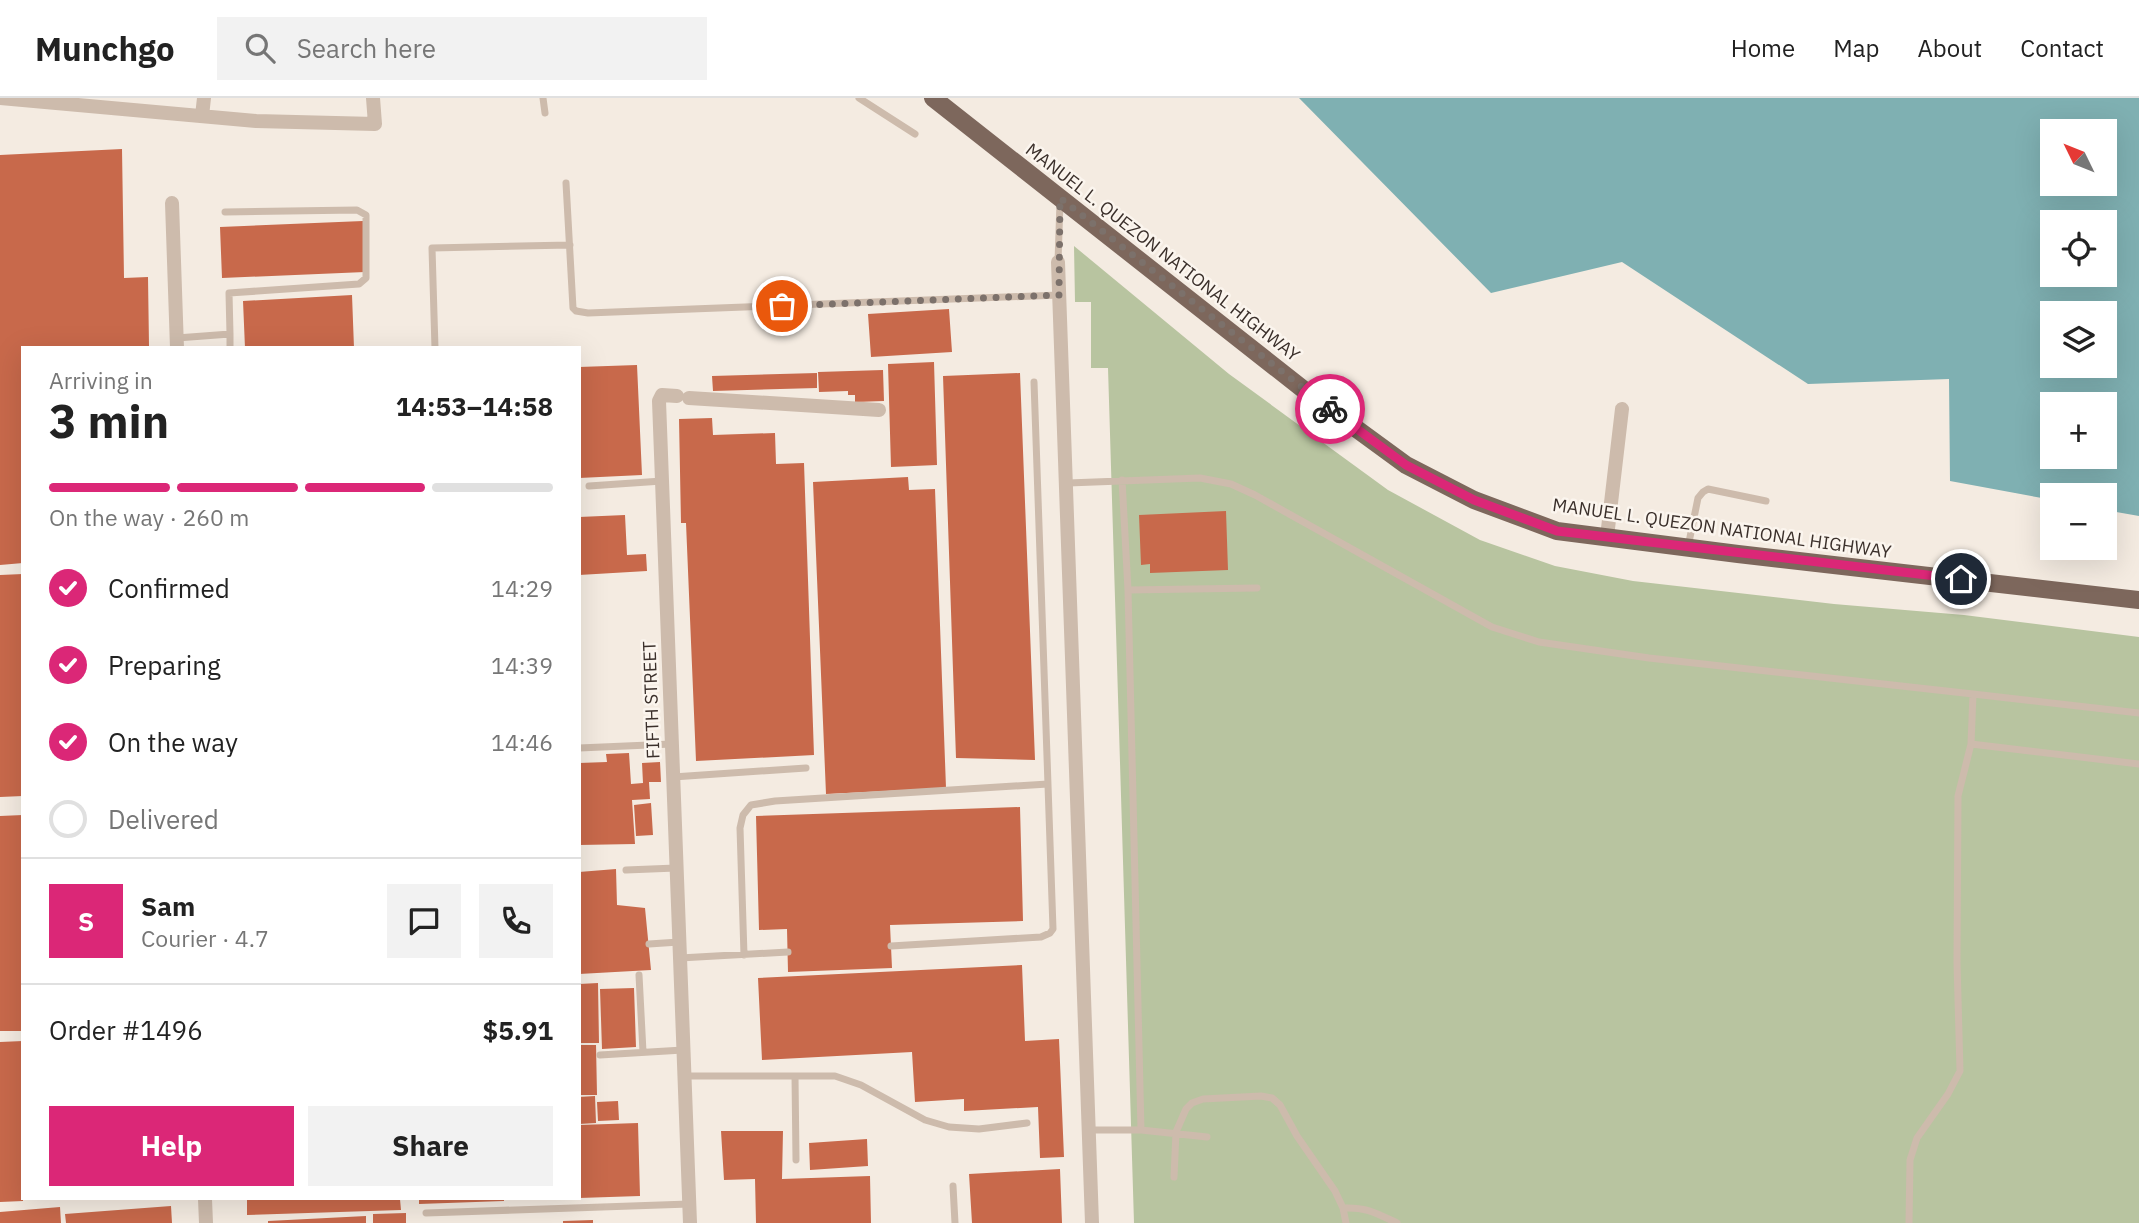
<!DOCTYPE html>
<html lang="en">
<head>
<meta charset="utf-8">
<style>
  :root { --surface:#fff; --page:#f2f2f2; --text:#222; --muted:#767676; --line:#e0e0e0; --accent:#db2777 }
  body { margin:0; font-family:"IBM Plex Sans",sans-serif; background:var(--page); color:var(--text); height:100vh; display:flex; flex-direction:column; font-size:26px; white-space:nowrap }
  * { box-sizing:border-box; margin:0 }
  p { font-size:23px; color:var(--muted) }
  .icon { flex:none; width:38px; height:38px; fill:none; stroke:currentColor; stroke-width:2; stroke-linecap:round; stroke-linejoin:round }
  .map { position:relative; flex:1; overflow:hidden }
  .sheet { position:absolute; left:21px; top:248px; width:560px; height:854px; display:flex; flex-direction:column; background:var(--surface); border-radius:0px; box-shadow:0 7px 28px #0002 }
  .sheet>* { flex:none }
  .needle { width:46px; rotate:313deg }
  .controls { position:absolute; left:2040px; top:21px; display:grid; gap:14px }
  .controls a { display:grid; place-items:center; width:77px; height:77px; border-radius:0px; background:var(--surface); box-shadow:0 7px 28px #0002; font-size:35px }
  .pin { position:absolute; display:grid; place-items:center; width:60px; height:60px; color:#fff; margin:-30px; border:4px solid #fff; border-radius:50%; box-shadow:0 2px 7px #0007 }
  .courier { position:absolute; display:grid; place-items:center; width:70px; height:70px; margin:-35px; border:5px solid #db2777; border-radius:50%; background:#fff; color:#222; box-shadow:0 2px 9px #0007 }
  .head em { font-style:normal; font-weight:800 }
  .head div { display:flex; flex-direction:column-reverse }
  .head { display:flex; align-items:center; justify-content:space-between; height:119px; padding:0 28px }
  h1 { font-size:46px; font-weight:800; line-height:52px }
  .bar { display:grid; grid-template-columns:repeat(4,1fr); gap:10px 7px; align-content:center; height:84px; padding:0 28px }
  .bar i { height:9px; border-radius:5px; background:var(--line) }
  .bar .current { background:var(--accent) }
  .bar p { grid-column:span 4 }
  .line { display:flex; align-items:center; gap:18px; padding:0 28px; border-top:2px solid var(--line) }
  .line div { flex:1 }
  .round { display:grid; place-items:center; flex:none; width:74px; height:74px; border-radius:0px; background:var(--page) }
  ol { padding:0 28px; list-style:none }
  li { display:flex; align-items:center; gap:21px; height:77px }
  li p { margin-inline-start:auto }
  li .icon { padding:7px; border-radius:50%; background:var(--accent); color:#fff; stroke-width:4 }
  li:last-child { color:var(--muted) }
  li i { width:38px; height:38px; border:4px solid var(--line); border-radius:50% }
  .cta { display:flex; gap:14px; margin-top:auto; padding:14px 28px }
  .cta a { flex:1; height:80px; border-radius:0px; background:var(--accent); color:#fff; font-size:28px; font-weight:800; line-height:80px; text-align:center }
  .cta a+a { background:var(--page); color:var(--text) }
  header { display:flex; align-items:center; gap:42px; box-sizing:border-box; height:98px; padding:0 35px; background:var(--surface); border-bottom:2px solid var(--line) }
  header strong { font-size:33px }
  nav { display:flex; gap:38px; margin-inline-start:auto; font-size:24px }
  .search { width:490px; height:63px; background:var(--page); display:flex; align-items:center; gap:18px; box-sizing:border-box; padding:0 24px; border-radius:0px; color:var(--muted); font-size:26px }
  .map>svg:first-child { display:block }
</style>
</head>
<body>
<header>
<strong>Munchgo</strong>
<div class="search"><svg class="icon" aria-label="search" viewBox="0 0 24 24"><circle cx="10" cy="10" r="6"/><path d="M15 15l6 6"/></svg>Search here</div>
<nav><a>Home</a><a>Map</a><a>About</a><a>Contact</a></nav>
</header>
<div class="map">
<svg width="2139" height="1125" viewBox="0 0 2139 1125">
  <rect width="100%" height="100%" fill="#f4ebe1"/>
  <path fill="#b8c4a0" d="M1074 148 1229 276 1388 392 1480 442 1555 468 1633 483 1834 506 1964 517 2139 539V1125H1134L1108 270H1091V204H1075Z"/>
  <path fill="#7fb0b2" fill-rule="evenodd" d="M1299 0H2139V418L2105 412V397H2053V402L1950 383 1949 281 1808 286 1622 164 1491 195ZM2053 33H2105V86H2053ZM2053 124H2105V177H2053ZM2053 215H2105V268H2053ZM2053 306H2105V359H2053Z"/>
  <path fill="#c8694b" d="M122 51 124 180 148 179 149 248 23 250V465L0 467V57Z
    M363 123 365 174 222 180 220 129Z
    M352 197 354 250H245L243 203Z
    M949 211 952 254 871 259 868 216Z
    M934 264 937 367 891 369 888 266Z
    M637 267 642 377 579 380V269Z
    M883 272 884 303 855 304V297H848V293L819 294 818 274Z
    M817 275V290L713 293 712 278Z
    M1020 275 1035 662 956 660 943 278Z
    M712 320 713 337 775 335 776 366 804 365 814 657 696 663 686 425H681L679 321Z
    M908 379 909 392 935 391 946 690 826 696 813 384Z
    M1226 413 1228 472 1150 475V466L1141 467 1139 417Z
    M625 417 627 457 646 456 647 473 579 477V419Z
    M23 476V698L0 699V477Z
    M629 655 631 686 643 685 642 665 660 664 661 684H649L650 701 632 702 635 746 579 747V665L607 664 606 656Z
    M651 705 653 737 636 738 634 707Z
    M1020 709 1023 823 890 827 892 870 788 874 787 831 759 832 756 718Z
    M23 717V933H0V718Z
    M616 771 617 807 645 810 651 872 579 876V774Z
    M1022 867 1025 943 1059 941 1064 1059 1040 1060 1038 1009 964 1013V1001L915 1004 912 954 762 962 758 880Z
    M598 885 599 945H579V886Z
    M634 890 636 949 602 951 600 891Z
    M23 943V1103L0 1104V944Z
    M579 947H596L597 997H579Z
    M595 998 596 1025 579 1026V999Z
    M618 1003 619 1022 598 1023 597 1004Z
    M638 1025 640 1098 579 1100V1027Z
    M721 1033H783L782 1081 870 1078 871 1125H756L755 1081 724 1082Z
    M867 1041 868 1068 810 1072 809 1045Z
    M1060 1071 1062 1125H972L969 1076Z
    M247 1101H400L401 1112 247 1117Z
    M419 1101H504V1103L419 1106Z
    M171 1108 172 1125H66L65 1116Z
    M60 1109 61 1125H0V1114Z
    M406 1115V1125H373V1116Z
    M366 1118V1125H268V1123Z
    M593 1122V1125H563V1123Z"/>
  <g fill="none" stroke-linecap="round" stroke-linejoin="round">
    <path stroke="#cdbbac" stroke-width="7" d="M543 0 545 15
      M859 0 915 36
      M566 85 573 210 576 213 588 215 1059 197
      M225 114 357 112 366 117V180L359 186 229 195 230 236
      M1058 164 1060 104
      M177 240 230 236V250
      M435 250 432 150 570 147
      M1122 382 1128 492 1141 1032
      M1068 385 1200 380 1231 386 1255 397 1492 529 1539 544 1649 560 1973 596 1971 646 2139 666
      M589 388 662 383
      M1688 449 1698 400 1703 394 1708 391 1766 403
      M1128 492 1257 490
      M1973 596 2139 615
      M579 650 672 646
      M673 679 806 670
      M626 772 676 770
      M649 846 679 844
      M891 848 1041 839 1050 835 1053 831 1034 284
      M744 857 740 730 743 717 751 707 775 703 1048 686
      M680 860 788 854
      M639 877 643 954
      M600 957 683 952
      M684 978H835L861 987 925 1022 949 1029 979 1031 1027 1025
      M795 978 796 1062
      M1089 1032H1141L1207 1039
      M1174 1079 1176 1034 1186 1011 1192 1005 1203 1001 1261 998 1272 1000 1280 1007 1297 1038 1335 1093 1343 1110 1346 1125
      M953 1088 955 1125
      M1343 1110C1367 1109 1376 1115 1397 1125
      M426 1115 689 1106
      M1909 1125 1910 1062 1917 1040 1948 996 1960 973 1957 864 1958 698 1971 646"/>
    <path stroke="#cdbbac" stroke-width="14" d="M0 0 256 23 375 26 373 0
      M202 18 204 0
      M172 105 177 250
      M1058 164 1092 1125
      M677 298 662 297 659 303 690 1125
      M689 300 879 312
      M1607 439 1622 311
      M205 1101 206 1125"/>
    <path stroke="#7d675c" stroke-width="18" d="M933 0 1313 299 1406 367 1474 402 1557 433 1738 456 2139 502"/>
  </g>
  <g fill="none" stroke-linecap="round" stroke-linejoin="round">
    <path stroke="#7c716b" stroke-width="7" stroke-dasharray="0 12.6" d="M782 208 1059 197 1060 100 1330 311"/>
    <path stroke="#db2777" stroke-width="9" d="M1330 311 1406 367 1474 402 1557 433 1961 481"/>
  </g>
  <g text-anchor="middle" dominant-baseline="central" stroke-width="5" stroke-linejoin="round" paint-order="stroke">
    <g font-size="18" fill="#3b302b" stroke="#fbf5ee">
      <text transform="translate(1163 154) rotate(38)">MANUEL L. QUEZON NATIONAL HIGHWAY</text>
      <text transform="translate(1722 430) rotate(8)">MANUEL L. QUEZON NATIONAL HIGHWAY</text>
      <text transform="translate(651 602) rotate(-92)">FIFTH STREET</text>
    </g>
  </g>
</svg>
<div class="controls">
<a><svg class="needle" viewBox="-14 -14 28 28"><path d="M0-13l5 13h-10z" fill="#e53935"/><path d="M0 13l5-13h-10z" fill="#767676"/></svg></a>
<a><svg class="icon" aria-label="locate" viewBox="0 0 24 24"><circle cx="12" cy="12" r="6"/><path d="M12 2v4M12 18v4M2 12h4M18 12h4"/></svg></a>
<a><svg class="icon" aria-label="layers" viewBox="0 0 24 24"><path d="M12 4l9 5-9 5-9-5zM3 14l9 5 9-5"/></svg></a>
<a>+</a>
<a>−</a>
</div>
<div class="pin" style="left:782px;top:208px;background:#ea580c"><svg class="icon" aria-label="bag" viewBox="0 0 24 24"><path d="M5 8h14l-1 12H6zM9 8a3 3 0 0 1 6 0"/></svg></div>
<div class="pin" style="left:1961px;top:481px;background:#1f2937"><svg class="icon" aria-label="home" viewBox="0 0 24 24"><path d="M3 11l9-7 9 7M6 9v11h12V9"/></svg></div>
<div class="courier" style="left:1330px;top:311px"><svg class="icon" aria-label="bike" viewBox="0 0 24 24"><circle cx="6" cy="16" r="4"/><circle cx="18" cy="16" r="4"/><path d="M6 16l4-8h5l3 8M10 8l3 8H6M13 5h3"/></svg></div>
<section class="sheet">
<div class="head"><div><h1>3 min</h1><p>Arriving in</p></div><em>14:53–14:58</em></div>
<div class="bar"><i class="current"></i><i class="current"></i><i class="current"></i><i></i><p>On the way · 260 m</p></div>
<ol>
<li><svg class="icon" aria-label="check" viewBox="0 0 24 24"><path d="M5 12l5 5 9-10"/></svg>Confirmed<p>14:29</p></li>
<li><svg class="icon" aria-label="check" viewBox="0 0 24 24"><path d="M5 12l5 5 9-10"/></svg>Preparing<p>14:39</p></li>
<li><svg class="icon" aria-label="check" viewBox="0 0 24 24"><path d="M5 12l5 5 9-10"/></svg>On the way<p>14:46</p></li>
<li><i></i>Delivered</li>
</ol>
<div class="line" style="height:126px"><b class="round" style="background:var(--accent);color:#fff">S</b><div><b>Sam</b><p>Courier · 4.7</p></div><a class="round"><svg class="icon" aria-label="chat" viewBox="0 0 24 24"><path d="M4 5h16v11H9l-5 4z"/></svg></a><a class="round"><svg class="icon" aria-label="phone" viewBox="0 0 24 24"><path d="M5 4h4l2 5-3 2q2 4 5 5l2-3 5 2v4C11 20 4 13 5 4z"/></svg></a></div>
<div class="line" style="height:91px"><div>Order #1496</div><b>$5.91</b></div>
<div class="cta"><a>Help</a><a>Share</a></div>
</section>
</div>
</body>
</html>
